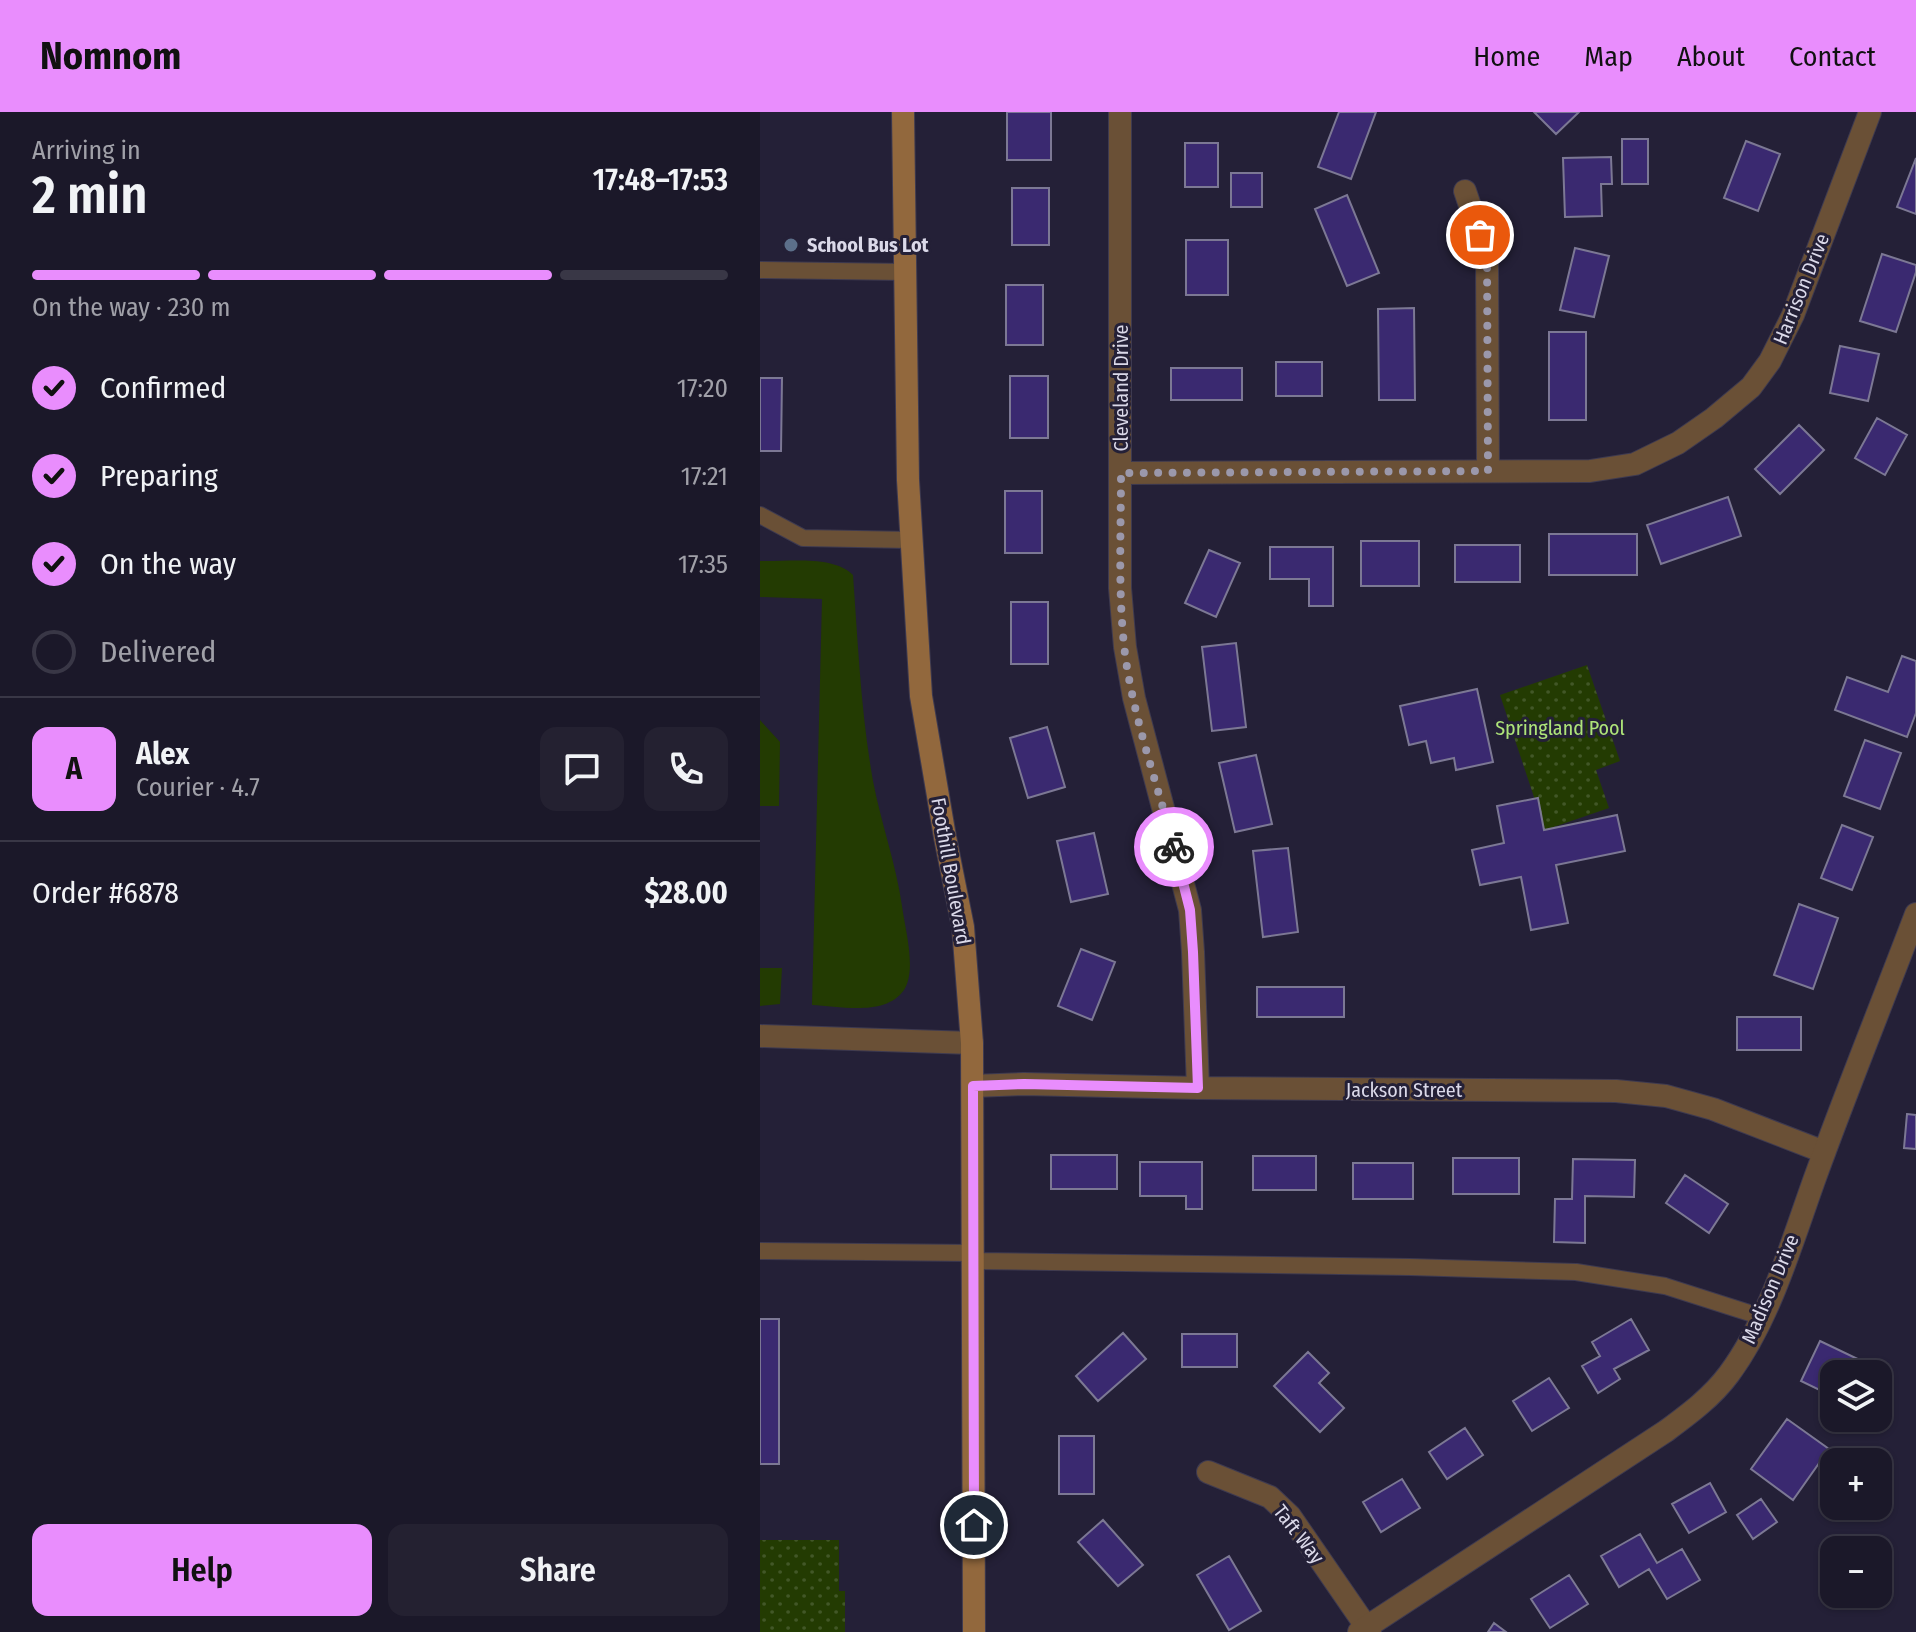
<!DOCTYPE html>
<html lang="en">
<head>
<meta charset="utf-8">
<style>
  :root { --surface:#1b1829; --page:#242131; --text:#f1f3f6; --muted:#a0a0a8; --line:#393746; --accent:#e98dfd }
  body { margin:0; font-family:"Fira Sans Condensed",sans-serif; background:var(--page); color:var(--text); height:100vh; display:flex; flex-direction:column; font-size:30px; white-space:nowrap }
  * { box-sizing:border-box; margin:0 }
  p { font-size:26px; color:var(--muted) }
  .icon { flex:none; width:44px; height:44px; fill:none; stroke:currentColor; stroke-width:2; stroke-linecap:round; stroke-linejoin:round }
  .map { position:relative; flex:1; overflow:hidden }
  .panel { display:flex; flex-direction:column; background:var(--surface); width:760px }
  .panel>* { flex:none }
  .controls { position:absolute; left:1060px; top:1248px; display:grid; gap:16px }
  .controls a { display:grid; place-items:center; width:72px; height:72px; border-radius:16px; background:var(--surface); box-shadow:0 2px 6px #0004,0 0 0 2px var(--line); font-size:40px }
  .pin { position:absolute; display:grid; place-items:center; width:68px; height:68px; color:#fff; margin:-34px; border:4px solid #fff; border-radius:50%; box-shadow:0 2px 8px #0007 }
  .courier { position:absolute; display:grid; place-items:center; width:80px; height:80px; margin:-40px; border:6px solid #e98dfd; border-radius:50%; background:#fff; color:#222; box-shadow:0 2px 10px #0007 }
  .overview em { font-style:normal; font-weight:600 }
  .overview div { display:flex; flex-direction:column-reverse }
  .overview { display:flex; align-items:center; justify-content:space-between; height:136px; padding:0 32px }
  h1 { font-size:52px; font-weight:600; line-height:60px }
  .bar { display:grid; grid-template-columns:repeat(4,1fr); gap:12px 8px; align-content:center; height:96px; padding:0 32px }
  .bar i { height:10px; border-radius:6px; background:var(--line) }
  .bar .selected { background:var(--accent) }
  .bar p { grid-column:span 4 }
  .line { display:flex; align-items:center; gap:20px; padding:0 32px; border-top:2px solid var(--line) }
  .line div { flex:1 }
  .round { display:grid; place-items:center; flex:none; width:84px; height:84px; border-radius:16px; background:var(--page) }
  ol { padding:0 32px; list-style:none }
  li { display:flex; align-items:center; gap:24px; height:88px }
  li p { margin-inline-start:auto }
  li .icon { padding:8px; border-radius:50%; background:var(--accent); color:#111; stroke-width:4 }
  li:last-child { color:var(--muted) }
  li i { width:44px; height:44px; border:4px solid var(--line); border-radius:50% }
  .cta { display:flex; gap:16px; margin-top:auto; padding:16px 32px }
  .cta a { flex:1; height:92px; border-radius:16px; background:var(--accent); color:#111; font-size:32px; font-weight:600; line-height:92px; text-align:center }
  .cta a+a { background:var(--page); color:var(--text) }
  header { display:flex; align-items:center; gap:48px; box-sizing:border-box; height:112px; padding:0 40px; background:var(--accent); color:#111 }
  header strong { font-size:38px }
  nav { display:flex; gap:44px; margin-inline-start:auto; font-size:28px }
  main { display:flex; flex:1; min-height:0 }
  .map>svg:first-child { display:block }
</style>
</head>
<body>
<header>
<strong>Nomnom</strong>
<nav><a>Home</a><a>Map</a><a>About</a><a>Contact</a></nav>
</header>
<main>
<section class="panel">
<div class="overview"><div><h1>2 min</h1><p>Arriving in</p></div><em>17:48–17:53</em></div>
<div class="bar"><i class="selected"></i><i class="selected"></i><i class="selected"></i><i></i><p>On the way · 230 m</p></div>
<ol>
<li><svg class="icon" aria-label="check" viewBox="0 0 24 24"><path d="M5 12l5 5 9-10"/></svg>Confirmed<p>17:20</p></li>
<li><svg class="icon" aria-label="check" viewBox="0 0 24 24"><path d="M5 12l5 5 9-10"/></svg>Preparing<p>17:21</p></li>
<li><svg class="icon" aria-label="check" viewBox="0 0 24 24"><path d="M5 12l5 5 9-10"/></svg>On the way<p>17:35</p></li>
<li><i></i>Delivered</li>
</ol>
<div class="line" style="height:144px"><b class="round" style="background:var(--accent);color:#111">A</b><div><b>Alex</b><p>Courier · 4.7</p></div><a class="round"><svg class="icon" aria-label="chat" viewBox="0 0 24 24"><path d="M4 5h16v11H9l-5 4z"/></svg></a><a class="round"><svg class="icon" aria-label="phone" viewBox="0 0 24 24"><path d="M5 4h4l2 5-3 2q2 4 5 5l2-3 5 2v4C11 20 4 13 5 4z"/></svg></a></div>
<div class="line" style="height:104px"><div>Order #6878</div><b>$28.00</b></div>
<div class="cta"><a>Help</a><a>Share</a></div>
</section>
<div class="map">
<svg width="1156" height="1520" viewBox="0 0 1156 1520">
  <defs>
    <pattern id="park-dots" width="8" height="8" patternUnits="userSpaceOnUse" patternTransform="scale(2)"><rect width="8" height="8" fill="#233b02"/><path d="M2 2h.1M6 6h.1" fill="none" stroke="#425727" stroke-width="1.8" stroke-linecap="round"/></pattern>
  </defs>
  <rect width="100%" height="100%" fill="#242037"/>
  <path fill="#233b02" d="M0 449C28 450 73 443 93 463 98 532 101 601 113 669 121 711 136 752 142 794 145 817 157 858 144 878 125 905 80 894 52 893L62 487 0 485Z
    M0 608 20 630 19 694H0Z
    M0 856H22L20 892 0 894Z"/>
  <path fill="url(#park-dots)" d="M827 553 860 649 836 658 849 696 785 718 740 583Z
    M0 1428H79V1479H85V1520H0Z"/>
  <path fill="#3a2970" stroke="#7c7894" stroke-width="2" d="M247 0H291V48H247Z
    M579 0H616L591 67 558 55Z
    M774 0H819L796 22Z
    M862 27H888V72H862Z
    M986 29 1020 42 998 99 964 86Z
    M425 31H458V75H425Z
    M851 45 852 72H841L842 104 805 105 803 46Z
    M1156 46V102L1137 95Z
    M471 61H502V95H471Z
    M252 76H289V133H252Z
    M587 83 619 161 587 174 555 97Z
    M426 128H468V183H426Z
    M815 136 849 144 834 205 800 198Z
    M1122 142 1156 153V160L1136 220 1100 209Z
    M246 173H283V233H246Z
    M654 196 655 288H619L618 197Z
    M789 220H826V308H789Z
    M1080 234 1119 242 1108 289 1070 281Z
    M516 250H562V284H516Z
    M411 256H482V288H411Z
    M250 264H288V326H250Z
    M0 266H22L21 339H0Z
    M1117 306 1147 323 1125 363 1095 346Z
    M1039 313 1064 338 1020 382 995 357Z
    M245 379H282V441H245Z
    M968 385 981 424 901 452 887 413Z
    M789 422H877V463H789Z
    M601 429H659V474H601Z
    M695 433H760V470H695Z
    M510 435H573V494H549V467H510Z
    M449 438 480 451 456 505 425 491Z
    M251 490H288V552H251Z
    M476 531 486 615 452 619 442 535Z
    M1142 544 1156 549V601L1147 625 1075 598 1087 565 1128 580Z
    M717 577 733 650 696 658 694 646 671 651 666 629 649 633 640 594Z
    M287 615 305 675 268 686 250 626Z
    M1105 628 1141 641 1120 697 1084 684Z
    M496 643 512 712 475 720 459 651Z
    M778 686 784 718 857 703 865 739 796 753 808 811 771 818 761 765 720 773 712 738 744 731 737 694Z
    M1082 713 1113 725 1092 778 1061 766Z
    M334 721 348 782 311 790 297 729Z
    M528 736 538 820 503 825 493 739Z
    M1039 792 1078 806 1053 877 1014 863Z
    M321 837 355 850 332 908 298 894Z
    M497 875H584V905H497Z
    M977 905H1041V938H977Z
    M1147 1002 1156 1003V1037L1144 1036Z
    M291 1043H357V1077H291Z
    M493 1044H556V1078H493Z
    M693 1046H759V1082H693Z
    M813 1047 875 1048 874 1085 825 1084V1131L794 1130 795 1087H812Z
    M380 1050H442V1097H426V1084H380Z
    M593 1051H653V1087H593Z
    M925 1063 968 1092 949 1121 906 1091Z
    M0 1207H19V1352H0Z
    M871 1207 889 1238 854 1257 860 1267 838 1281 822 1254 840 1244 832 1230Z
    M363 1221 386 1247 338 1289 316 1264Z
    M422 1222H477V1255H422Z
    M1060 1229 1104 1250 1098 1262H1074V1285L1041 1269Z
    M548 1240 569 1261 559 1271 584 1296 560 1320 514 1274Z
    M789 1266 809 1296 772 1319 753 1289Z
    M1027 1307 1069 1337 1033 1388 991 1357Z
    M705 1316 723 1343 687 1367 669 1340Z
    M299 1324H334V1382H299Z
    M642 1367 660 1396 621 1420 603 1390Z
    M950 1371 966 1400 929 1421 912 1392Z
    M1001 1387 1017 1410 993 1427 977 1403Z
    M343 1408 383 1453 358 1474 318 1430Z
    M880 1422 897 1451 922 1437 940 1468 907 1487 889 1457 859 1475 841 1444Z
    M469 1444 501 1499 469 1518 437 1463Z
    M809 1463 828 1492 790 1516 771 1487Z
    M734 1511 746 1520H728Z"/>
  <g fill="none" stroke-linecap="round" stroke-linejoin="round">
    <defs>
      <path id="service" d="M0 158 145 160
        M0 403 43 426 151 428
        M0 1139 214 1141
        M214 1149 650 1155 816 1160 905 1174 1002 1205"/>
      <path id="minor" d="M360 0V476L365 535 374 586 430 798 433 840 438 976
        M705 79 727 144 728 359
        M361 361 830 359 875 352 918 331 954 306 991 275 1010 249 1033 203 1110 0
        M0 924 212 931
        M213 974 264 972 438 976 856 979 906 984 953 997 1064 1040
        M448 1360 510 1385 530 1404 610 1520"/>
      <path id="tertiary" d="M599 1520 906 1319C929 1302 952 1285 969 1262 1011 1205 1032 1129 1056 1063 1088 975 1123 889 1156 802"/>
      <path id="secondary" d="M143 0 148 368 161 584 185 725 203 815 212 931 214 1520"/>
    </defs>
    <use href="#service" stroke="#3e3a50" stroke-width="18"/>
    <use href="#minor" stroke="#3e3a50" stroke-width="24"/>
    <use href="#tertiary" stroke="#3e3a50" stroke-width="24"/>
    <use href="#secondary" stroke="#3e3a50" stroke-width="24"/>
    <use href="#service" stroke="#6a5036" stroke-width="16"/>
    <use href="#minor" stroke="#6a5036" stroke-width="22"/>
    <use href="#tertiary" stroke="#6a5036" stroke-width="22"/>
    <use href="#secondary" stroke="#92683d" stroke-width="22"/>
  </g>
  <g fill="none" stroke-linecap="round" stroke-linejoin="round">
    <path stroke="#9b98ab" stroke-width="8" stroke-dasharray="0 14.4" d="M414 735C397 671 371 599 364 533 358 476 361 418 361 361L728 359 727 144 720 123"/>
    <path stroke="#e98dfd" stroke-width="10" d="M214 1413 213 974 264 972 438 976 433 840 430 798 414 735"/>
  </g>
  <circle fill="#5c6f8a" stroke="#242037" stroke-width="3" cx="31" cy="133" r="8"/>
  <g text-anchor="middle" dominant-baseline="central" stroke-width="6" stroke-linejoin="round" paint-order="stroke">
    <g font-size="20" font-weight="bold" fill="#dbd9e9" stroke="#242037" text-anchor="start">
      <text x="47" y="133">School Bus Lot</text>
    </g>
    <g font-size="20" fill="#dbd9e9" stroke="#242037">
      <text transform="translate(1041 177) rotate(-68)">Harrison Drive</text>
      <text transform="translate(361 276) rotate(-90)">Cleveland Drive</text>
      <text transform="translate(191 759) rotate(80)">Foothill Boulevard</text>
      <text x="644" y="978">Jackson Street</text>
      <text transform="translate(1010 1177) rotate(-67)">Madison Drive</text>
      <text transform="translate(539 1422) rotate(52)">Taft Way</text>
    </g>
    <g font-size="20" fill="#aee479" stroke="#242037">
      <text x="800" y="616">Springland Pool</text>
    </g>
  </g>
</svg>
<div class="controls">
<a><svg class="icon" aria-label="layers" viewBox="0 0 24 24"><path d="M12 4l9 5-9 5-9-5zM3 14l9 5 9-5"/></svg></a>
<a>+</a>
<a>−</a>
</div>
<div class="pin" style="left:720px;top:123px;background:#ea580c"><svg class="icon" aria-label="bag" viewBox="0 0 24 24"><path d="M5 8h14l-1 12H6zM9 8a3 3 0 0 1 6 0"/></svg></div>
<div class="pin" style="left:214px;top:1413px;background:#1f2937"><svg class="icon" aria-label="home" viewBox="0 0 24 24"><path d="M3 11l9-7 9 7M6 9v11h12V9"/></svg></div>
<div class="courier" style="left:414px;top:735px"><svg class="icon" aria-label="bike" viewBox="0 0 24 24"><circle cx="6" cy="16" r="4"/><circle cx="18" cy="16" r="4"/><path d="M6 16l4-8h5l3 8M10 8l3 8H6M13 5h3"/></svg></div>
</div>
</main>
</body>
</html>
